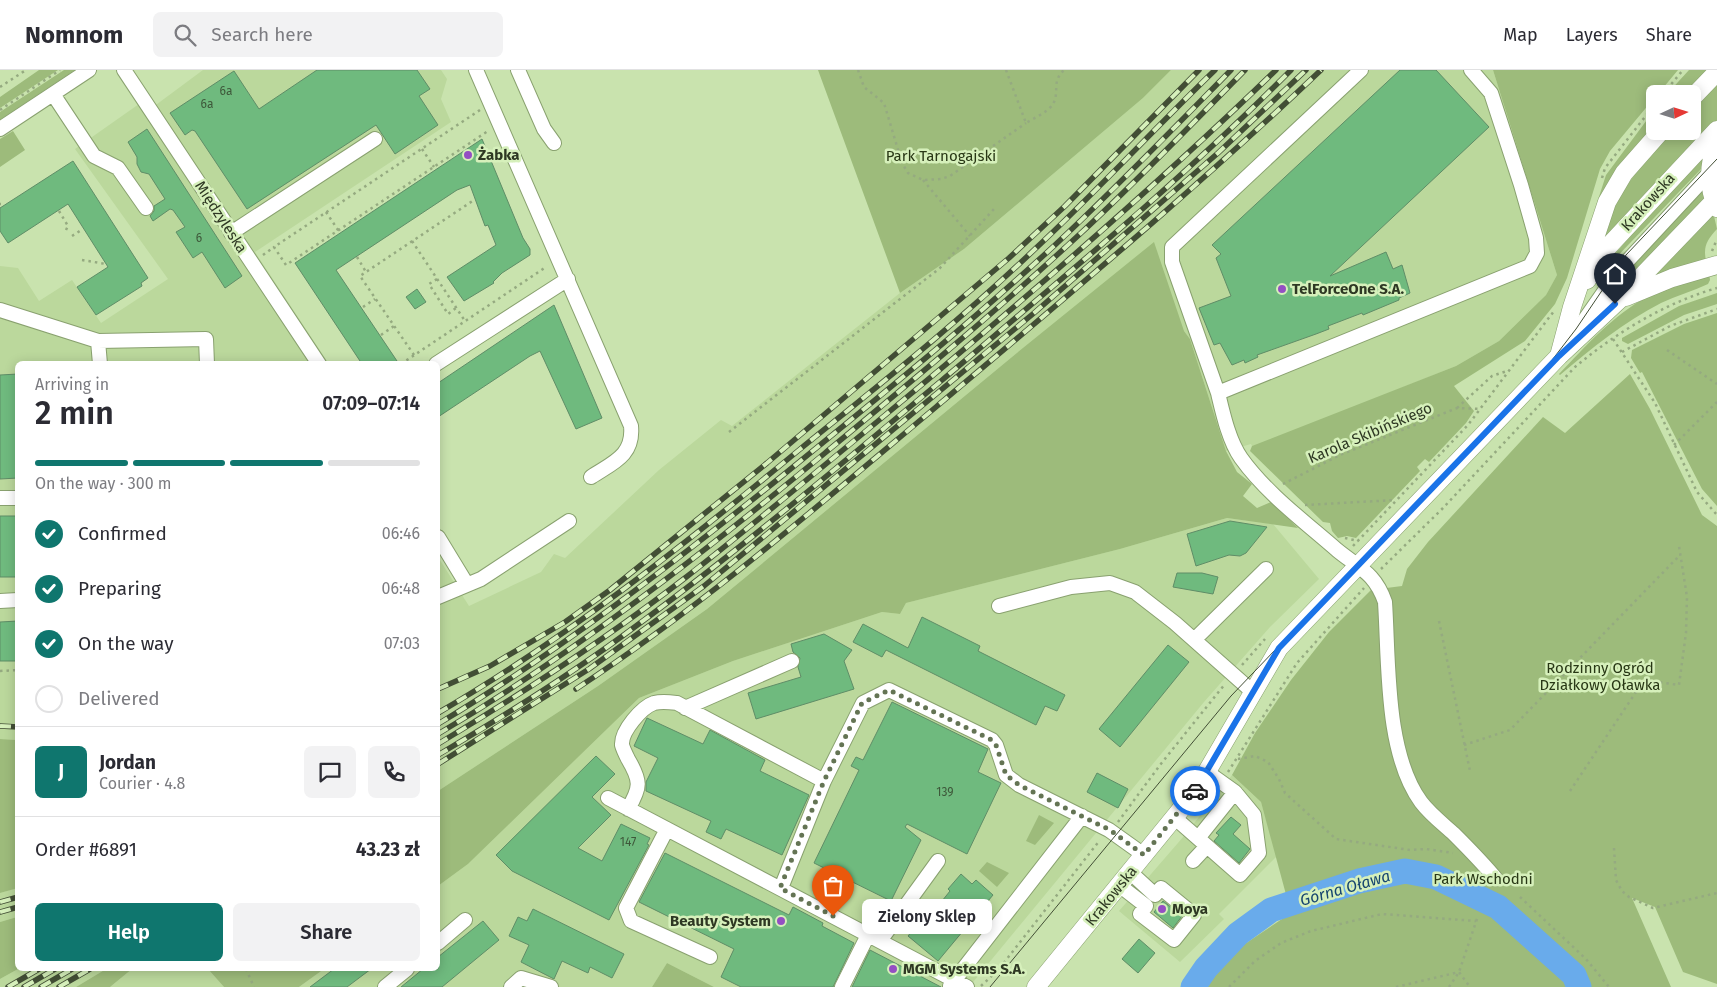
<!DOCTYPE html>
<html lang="en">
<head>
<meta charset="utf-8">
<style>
  :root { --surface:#fff; --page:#f2f2f3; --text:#2b2b33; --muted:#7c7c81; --line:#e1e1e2; --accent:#0f766e }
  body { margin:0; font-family:"Fira Sans",sans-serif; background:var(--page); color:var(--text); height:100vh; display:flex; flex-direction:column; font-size:19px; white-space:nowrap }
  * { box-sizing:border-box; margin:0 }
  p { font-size:16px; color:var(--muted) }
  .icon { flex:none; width:28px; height:28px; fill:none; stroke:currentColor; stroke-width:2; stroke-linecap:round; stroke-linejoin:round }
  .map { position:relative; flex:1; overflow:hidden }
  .sheet { position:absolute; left:15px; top:291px; width:425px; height:610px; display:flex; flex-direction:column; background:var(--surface); border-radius:8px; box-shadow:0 2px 12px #0003 }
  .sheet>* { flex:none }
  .needle { width:32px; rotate:86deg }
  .fabs { position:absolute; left:1646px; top:15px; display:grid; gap:10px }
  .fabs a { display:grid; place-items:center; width:55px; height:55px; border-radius:8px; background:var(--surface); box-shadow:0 2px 12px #0003; font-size:25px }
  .pin { position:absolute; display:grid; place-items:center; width:42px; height:42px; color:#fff; margin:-51px -21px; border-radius:50% 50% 50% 0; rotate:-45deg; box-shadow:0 0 5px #0007 }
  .pin .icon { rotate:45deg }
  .courier { position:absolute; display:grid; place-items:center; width:50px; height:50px; margin:-25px; border:4px solid #1a73e8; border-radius:50%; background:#fff; color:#222; box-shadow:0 1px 6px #0007 }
  .bubble { position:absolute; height:35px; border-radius:8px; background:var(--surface); box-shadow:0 2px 12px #0003; font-size:16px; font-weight:600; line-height:35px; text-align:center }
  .overview em { font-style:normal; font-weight:600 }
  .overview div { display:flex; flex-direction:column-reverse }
  .overview { display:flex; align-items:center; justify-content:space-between; height:85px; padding:0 20px }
  h1 { font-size:32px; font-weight:600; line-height:38px }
  .bar { display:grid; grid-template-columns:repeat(4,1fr); gap:8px 5px; align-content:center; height:60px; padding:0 20px }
  .bar i { height:6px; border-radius:4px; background:var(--line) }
  .bar .active { background:var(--accent) }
  .bar p { grid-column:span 4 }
  .line { display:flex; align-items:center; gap:12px; padding:0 20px; border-top:1px solid var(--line) }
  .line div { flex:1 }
  .round { display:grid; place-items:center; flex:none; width:52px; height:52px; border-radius:8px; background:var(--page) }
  ol { padding:0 20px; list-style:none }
  li { display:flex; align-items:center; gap:15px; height:55px }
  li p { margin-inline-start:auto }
  li .icon { padding:5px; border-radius:50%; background:var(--accent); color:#fff; stroke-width:4 }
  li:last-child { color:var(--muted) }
  li i { width:28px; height:28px; border:2px solid var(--line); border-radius:50% }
  .button { display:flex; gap:10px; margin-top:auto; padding:10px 20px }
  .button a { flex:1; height:58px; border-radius:8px; background:var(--accent); color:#fff; font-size:20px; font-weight:600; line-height:58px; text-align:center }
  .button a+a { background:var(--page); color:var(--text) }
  header { display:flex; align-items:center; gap:30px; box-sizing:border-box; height:70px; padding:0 25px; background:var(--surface); border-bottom:1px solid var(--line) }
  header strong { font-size:24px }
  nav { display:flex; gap:28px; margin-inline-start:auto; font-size:18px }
  .search { width:350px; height:45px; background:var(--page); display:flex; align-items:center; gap:12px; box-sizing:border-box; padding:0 18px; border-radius:8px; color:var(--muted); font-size:19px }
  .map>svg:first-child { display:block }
</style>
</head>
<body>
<header>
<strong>Nomnom</strong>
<div class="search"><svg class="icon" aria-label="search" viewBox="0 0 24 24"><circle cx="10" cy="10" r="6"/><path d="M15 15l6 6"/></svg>Search here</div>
<nav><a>Map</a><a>Layers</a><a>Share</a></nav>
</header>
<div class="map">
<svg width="1717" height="917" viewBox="0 0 1717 917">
  <rect width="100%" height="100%" fill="#c9e3ae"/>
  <path fill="#bbd89c" d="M203 0H441L447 9 441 29 451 52 255 182 329 294H18V670L0 669V196L18 198 39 231 72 210 101 253 168 209 75 79 139 34 145 43Z
    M1171 0H1493L1557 205 1546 225 1499 271 1456 296 1259 375 1252 376 1251 374 1226 381 1190 269 1184 261 1018 282 707 539 598 616 438 721V487L469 536 541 502 554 484 565 488 659 400 721 350 732 356 900 223 964 179 1143 28Z
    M1227 448 1273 454 1319 509 1270 557 1204 632 969 917H714L667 893 652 917H299L324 899H438V816L468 794 639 628 733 591 882 542 900 544 906 533 1120 479Z
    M1232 705 1261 732 1277 786 1219 844 1224 849 1180 892 1119 841 1184 766Z
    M17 818V847L0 852V823Z
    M18 899H106L76 917H0V909Z
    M132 899H208L224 917H110Z"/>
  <path fill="#9dbb7b" d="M39 0H58L0 38V27Z
    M64 0H75L0 50V42Z
    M818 0H1171L1143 28 964 179 900 223Z
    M1493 0H1678L1658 24H1655V27L1610 81 1600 99 1567 208 1555 234 1525 271 1454 316 1474 341 1466 353 1429 392 1425 389 1417 397 1420 401 1356 468 1347 466 1338 468 1332 461 1330 453 1323 452 1250 381 1252 376 1456 296 1499 271 1546 225 1557 205Z
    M1689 0H1709L1687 24H1667Z
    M1717 14V50L1601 172C1618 121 1636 100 1673 61H1692L1693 40Z
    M1655 39V58L1596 136 1606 105Z
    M13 61 25 80 0 97V69Z
    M1704 79 1703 97 1607 197H1604Z
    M1704 119 1706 127 1608 229 1638 189Z
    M1711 146H1714L1717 159C1707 170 1703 176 1706 191L1654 207Z
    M1154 172 1184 261 1190 269 1226 381 1237 402 1252 414 1243 426 1257 438 1271 432 1298 458 1227 448 1120 479 906 533 900 544 882 542 733 591 639 628 468 794 438 816V721L598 616 707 539 1018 282Z
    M1709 203 1710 210 1708 214C1693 221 1676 226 1661 233 1624 252 1592 278 1560 305L1559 304C1586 276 1613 245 1647 227 1666 217 1689 211 1709 203Z
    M1717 223V234L1684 245 1628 274 1622 271V268L1679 236Z
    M1717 243V436L1702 419 1642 302 1640 303 1631 288 1632 280 1684 254Z
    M1630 304 1650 339 1702 445 1717 456V914L1683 902 1655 837 1632 828 1671 917H1204L1227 886 1291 843 1261 732 1232 705 1255 663 1291 610 1329 562 1371 520 1402 516 1407 499 1428 472 1543 347 1565 363Z
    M0 669 17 670 18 818 0 823Z
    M1039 745 1054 753 1035 775 1026 771Z
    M987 792 1009 803 997 817 979 801Z
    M17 847 18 899 0 909V852Z
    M667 893 714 917H652Z
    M106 899H132L110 917H76Z
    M208 899H324L299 917H224Z"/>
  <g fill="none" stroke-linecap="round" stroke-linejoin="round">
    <path stroke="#69abeb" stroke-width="25" d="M1193 917 1206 898 1238 864 1271 840 1359 811 1405 801 1436 807 1498 837 1574 905 1579 917"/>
  </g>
  <path fill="#6fba7e" stroke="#5f8d67" d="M317 0H417L430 19 419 26 438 55 395 84 376 55 247 139 195 61 192 60 185 65 170 43 234 1 259 39Z
    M1400 0H1436L1489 57 1330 206 1386 182 1393 199 1402 195 1410 223 1399 228V230L1363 245 1362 243 1328 256 1329 259 1316 264 1257 285 1258 287 1245 293 1244 290 1232 295 1220 273 1214 275 1199 238 1231 226 1216 188 1221 184 1212 175Z
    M147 59 242 206 225 218 202 182 193 188 176 162 185 157 173 140 170 139 153 151 150 146 154 141V136L165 129 149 104 141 102 137 94V87L128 72Z
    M482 69 523 168 530 179V185L502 203 493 212 494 213 464 231 447 207 496 175 488 155 485 156 470 115 457 120 336 200 399 294H362L295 193Z
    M73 91 148 208 141 213 142 216 96 245 77 217 108 197 68 134 8 173 0 161V138Z
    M417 219 426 232 415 239 406 227Z
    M554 235 602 348 576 359 540 281 530 286 438 347V313Z
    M18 304V408L0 409V305Z
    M0 446H18V507H0Z
    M1230 451 1267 457 1246 483 1240 486 1229 485 1196 496 1187 464Z
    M1177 503H1202L1218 507 1213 524 1173 517Z
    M922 547 980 576 978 581 1065 625 1057 641 1045 636 1036 655 886 580 882 587 853 572 863 554 908 578Z
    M18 551V591H0V552Z
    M824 564 852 580 844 591 854 619 756 649 748 623 801 607 798 597 800 588 793 582 791 574Z
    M1168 575 1189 592 1120 677 1099 659Z
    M892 632 988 679 978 702 1001 713 967 784 907 754 905 757 921 770 891 831 814 793 859 700 851 696 856 687 863 690Z
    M647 648 703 674 710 660 765 690 760 701 809 725 782 785 726 759 721 769 706 762 711 751 646 721V712L658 688 634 676Z
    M596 686 615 704 592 727 611 745 578 778 602 791 621 754 650 768 647 774 649 775 609 850 512 801 496 785Z
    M1097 703 1128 719 1118 738 1087 722Z
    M1231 747 1241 755 1233 764 1250 779 1239 793 1214 771 1219 765 1216 763Z
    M665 783 789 845 793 837 823 853 822 856 854 873 833 917H741L721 907 734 879 639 832Z
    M961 804 972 814 976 810 993 825 938 891 908 866 919 853 922 856 950 821 948 819Z
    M1163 831 1182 846 1173 858 1154 842Z
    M533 839 624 884 612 908 590 897 588 903 562 891 554 909 521 892 529 875 509 866 518 847 527 851Z
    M483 851 499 870 442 917H401L423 899H438V887Z
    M1139 869 1155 883 1138 903 1122 889Z
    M870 880 918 905 941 917H852Z
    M334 899H371L347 917H310Z"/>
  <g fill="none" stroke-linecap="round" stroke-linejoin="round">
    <defs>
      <path id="minor" d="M124 0 319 294
        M476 0 631 356C634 386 612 393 591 407
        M518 0 544 59 554 73
        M1361 0 1172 177V192L1218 323C1223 344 1229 371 1241 388 1266 423 1305 452 1337 480 1359 498 1375 503 1385 532 1389 592 1385 683 1421 732 1430 744 1443 754 1454 764 1469 779 1483 793 1496 809
        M53 24 94 86 118 98 146 138
        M0 59 89 0
        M231 163 375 69
        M0 240 98 271 206 269 207 294
        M1574 265 1620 199 1714 98
        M98 271 100 294
        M436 294 568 209
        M1218 323 1530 196 1537 183 1536 168 1521 115 1491 23 1471 0
        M0 428H18
        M438 467 466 513
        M438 527 481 509 569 451
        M0 531 18 530
        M999 536 1071 517 1110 513 1135 522 1175 553 1254 623
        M1195 569 1266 499
        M685 638 792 591
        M1207 702 1235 722
        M608 728 967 917
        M628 739C641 717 641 711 628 689 626 685 623 679 622 675 621 661 642 637 654 633 662 631 669 632 677 633L824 711
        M1175 748 1240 805 1259 783 1254 745 1235 722 1199 767
        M667 759 626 838 631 851 710 887
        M1193 791 1207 776
        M1119 815 1146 836 1140 844 1174 870 1194 845 1161 818 1155 825 1130 802
        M781 818 824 711 863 633 889 620 992 670 996 675 1006 705 1019 715 1109 760 1144 785
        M880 871 938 791
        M438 873 465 850
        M950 916 1082 746
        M385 917 407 899
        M511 917 521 908 551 917
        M842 917 868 865"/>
      <path id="major" d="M1692 28 1717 2
        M1717 70C1709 92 1707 116 1717 138
        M1587 210 1606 179 1717 60
        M1626 227 1672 208 1717 195
        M1559 286 1572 237 1607 132 1624 103 1661 61
        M1036 917 1195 722 1279 578 1559 286 1619 230 1717 128"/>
    </defs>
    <use href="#minor" stroke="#89a16f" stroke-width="16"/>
    <use href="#major" stroke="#89a16f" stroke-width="19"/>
    <path stroke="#95aa80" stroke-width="2.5" stroke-dasharray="2.5 4" stroke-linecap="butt" d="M858 0 864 17 884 33 902 93 908 103 923 110 941 109 950 106 1026 53
      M1006 0 1026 53C1034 48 1048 42 1053 34 1060 22 1051 12 1064 0
      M0 17 26 0
      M1663 24 1683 0
      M0 40 60 0
      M480 40 274 177 286 195 488 61
      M422 79 434 97
      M1602 108 1605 98 1655 34
      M923 110 970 166
      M0 134H1
      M59 141 68 156 65 162
      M326 142 340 163
      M72 166 83 159
      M412 171 465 251
      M1712 181 1717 169
      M263 185 274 177
      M357 187 366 202
      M82 190 106 194 108 193
      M437 209 429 214 448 244 456 238
      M363 237 375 229
      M381 265 394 256
      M1613 269 1655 333 1697 422 1717 445
      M1667 280 1717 314
      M1622 282 1670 256 1717 239
      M414 285 360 206 474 130
      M401 294 546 197
      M1457 338 1492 306 1507 301
      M729 362 940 198 994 139
      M1674 375 1717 332
      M1283 414 1340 385 1457 338 1481 339
      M1305 435 1395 430
      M1345 468 1358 471
      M1353 476 1468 355 1554 241
      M1381 499 1443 438 1575 297C1617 262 1665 233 1717 218
      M1439 551 1470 701
      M1242 595 1265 569
      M0 601 18 600
      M1464 675 1510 660 1680 485
      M1238 689 1255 686 1268 692 1279 709 1285 723 1336 769 1410 780 1426 779 1453 783
      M1228 702 1297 593 1364 518
      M1570 721 1644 610 1679 615 1686 563 1687 527 1679 476
      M1118 752 1160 695 1225 614
      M1614 778 1616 810 1622 821 1629 827 1653 838 1717 823
      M1520 827 1586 889 1609 917
      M246 899 254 917
      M981 916 999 899 1100 770
      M1229 917 1255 891 1281 873 1311 861 1382 844 1476 851
      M1396 917 1459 902 1470 917
      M1449 917 1459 902 1478 846"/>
    <use href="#minor" stroke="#fff" stroke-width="14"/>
    <use href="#major" stroke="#fff" stroke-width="18"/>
    <path stroke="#424e35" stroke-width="1" d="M990 917 1231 626 1549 294 1576 259 1626 185 1717 89"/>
    <defs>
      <path id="rail" d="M438 619 490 596 565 552 610 520 767 393 1009 188 1065 136 1199 0
        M576 619C704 535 819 435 936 337 1066 227 1197 118 1321 0
        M438 643C567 568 684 475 799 380 879 315 960 251 1035 179 1097 121 1154 59 1215 0
        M438 654C560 581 671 495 782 406 874 331 967 256 1055 175 1115 119 1173 59 1231 0
        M0 656 18 657
        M438 664C576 582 701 485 825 383 912 311 998 240 1081 163 1137 111 1191 55 1245 0
        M438 674C523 623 606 569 685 508 750 457 814 404 878 351 1015 238 1149 123 1276 0
        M438 685C506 645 573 603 636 556 741 479 841 394 941 311 1060 210 1181 111 1291 0
        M438 694 589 599 704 516 1034 243 1218 83 1306 0
        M0 832 18 827
        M0 842 18 837
        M8 917 39 899
        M24 917 55 899
        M41 917 72 899
        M59 917 90 899"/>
    </defs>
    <use href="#rail" stroke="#424e35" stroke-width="5.5"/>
    <use href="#rail" stroke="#d6f0bb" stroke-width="4" stroke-dasharray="11" stroke-linecap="butt"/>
  </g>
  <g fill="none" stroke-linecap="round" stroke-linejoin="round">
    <path stroke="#647454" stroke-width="5" stroke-dasharray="0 9" d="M833 846 780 818 824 711 862 633 889 620 992 670 996 675 1006 705 1019 715 1110 760 1144 785 1195 721"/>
    <path stroke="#1a73e8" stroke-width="6" d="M1195 721 1279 578 1559 286 1615 234"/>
  </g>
  <g fill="#944fc3" stroke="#d6f0bb" stroke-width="2">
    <circle cx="468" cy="85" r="5"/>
    <circle cx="1282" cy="219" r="5"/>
    <circle cx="1162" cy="839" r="5"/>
    <circle cx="781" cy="851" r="5"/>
    <circle cx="893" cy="899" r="5"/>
  </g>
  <g text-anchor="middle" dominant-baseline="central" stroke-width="5" stroke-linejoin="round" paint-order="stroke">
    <g font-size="12" fill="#3e583a">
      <text x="226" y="21">6a</text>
      <text x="207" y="34">6a</text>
      <text x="199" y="168">6</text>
      <text x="945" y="722">139</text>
      <text x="628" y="772">147</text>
    </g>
    <g font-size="15" font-weight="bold" fill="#2e3823" stroke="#d6f0bb" text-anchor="start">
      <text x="478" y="85">Żabka</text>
      <text x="1292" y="219">TelForceOne S.A.</text>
      <text x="1172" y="839">Moya</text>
      <text x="771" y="851" text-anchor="end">Beauty System</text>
      <text x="903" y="899">MGM Systems S.A.</text>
    </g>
    <g font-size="15" fill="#283715" stroke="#d6f0bb">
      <text x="941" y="86">Park Tarnogajski</text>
      <text x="1600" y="598">Rodzinny Ogród<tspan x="1600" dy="17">Działkowy Oławka</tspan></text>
      <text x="1483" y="809">Park Wschodni</text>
    </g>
    <g font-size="15" fill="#2e3823" stroke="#d6f0bb">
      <text transform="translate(1648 132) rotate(-48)">Krakowska</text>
      <text transform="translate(221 147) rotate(57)">Międzyleska</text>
      <text transform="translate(1370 363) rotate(-23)">Karola Skibińskiego</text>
      <text transform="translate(1111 826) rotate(-51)">Krakowska</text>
    </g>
    <g font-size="16" font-style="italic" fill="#174670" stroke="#d6f0bb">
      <text transform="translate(1345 818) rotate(-16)">Górna Oława</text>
    </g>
  </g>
</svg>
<div class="fabs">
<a><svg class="needle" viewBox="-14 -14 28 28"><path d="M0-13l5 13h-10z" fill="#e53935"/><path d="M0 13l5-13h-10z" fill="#7c7c81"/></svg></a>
</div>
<div class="pin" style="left:833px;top:846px;background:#ea580c"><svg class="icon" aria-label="bag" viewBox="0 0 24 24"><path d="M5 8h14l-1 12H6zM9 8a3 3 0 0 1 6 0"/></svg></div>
<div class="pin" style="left:1615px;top:234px;background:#1f2937"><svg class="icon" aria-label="home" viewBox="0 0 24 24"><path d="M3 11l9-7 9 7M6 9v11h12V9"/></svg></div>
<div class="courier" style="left:1195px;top:721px"><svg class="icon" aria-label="car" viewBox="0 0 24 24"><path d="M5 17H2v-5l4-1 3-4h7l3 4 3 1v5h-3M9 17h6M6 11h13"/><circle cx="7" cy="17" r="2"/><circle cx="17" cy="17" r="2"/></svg></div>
<div class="bubble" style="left:862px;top:829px;width:130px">Zielony Sklep</div>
<section class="sheet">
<div class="overview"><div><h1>2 min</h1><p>Arriving in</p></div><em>07:09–07:14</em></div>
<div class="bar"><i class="active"></i><i class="active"></i><i class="active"></i><i></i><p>On the way · 300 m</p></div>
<ol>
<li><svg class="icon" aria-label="check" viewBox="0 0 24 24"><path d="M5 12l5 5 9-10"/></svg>Confirmed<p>06:46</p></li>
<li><svg class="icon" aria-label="check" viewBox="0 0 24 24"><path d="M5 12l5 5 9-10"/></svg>Preparing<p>06:48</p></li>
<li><svg class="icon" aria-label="check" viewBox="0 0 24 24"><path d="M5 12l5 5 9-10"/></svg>On the way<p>07:03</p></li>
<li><i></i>Delivered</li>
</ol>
<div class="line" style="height:90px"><b class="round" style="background:var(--accent);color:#fff">J</b><div><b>Jordan</b><p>Courier · 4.8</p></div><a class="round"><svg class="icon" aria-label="chat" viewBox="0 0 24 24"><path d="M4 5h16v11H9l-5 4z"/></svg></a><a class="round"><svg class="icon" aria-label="phone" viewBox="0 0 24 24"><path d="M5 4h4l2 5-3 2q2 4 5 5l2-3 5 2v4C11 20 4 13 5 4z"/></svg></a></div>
<div class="line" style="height:65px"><div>Order #6891</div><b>43.23 zł</b></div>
<div class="button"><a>Help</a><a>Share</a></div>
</section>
</div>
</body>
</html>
